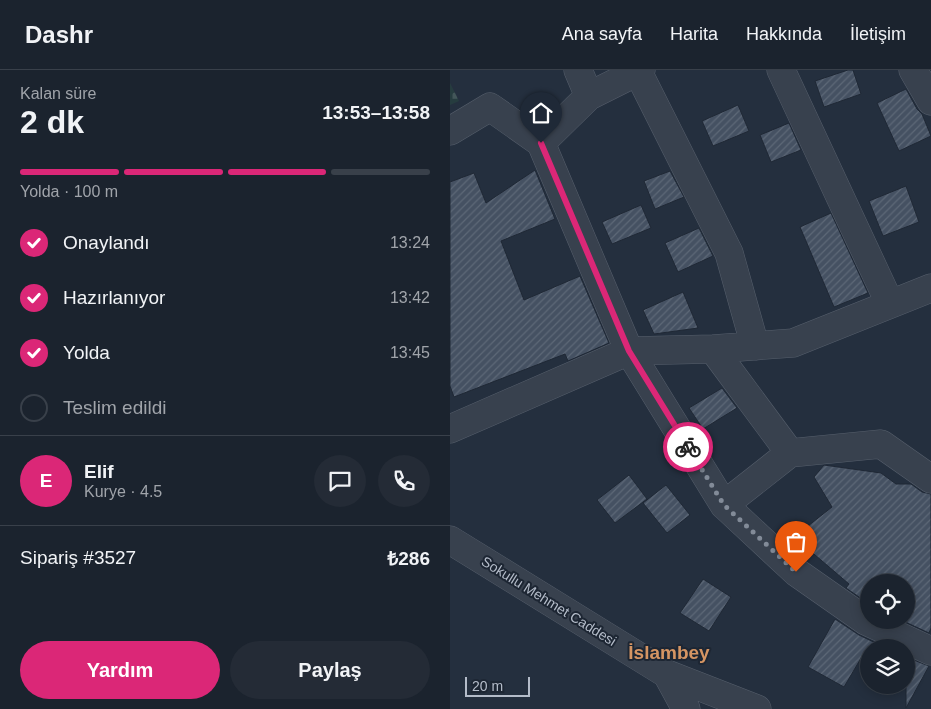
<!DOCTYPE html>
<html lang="tr">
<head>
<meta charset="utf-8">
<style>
  :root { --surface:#1b232e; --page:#242b36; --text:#f1f3f6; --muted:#a0a4aa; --line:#39404a; --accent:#db2777 }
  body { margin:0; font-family:Helvetica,sans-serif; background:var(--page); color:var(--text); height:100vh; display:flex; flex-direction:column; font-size:19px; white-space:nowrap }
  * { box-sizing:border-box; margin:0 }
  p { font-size:16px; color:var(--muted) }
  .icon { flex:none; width:28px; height:28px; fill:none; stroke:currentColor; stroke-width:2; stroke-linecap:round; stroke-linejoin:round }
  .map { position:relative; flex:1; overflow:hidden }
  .sheet { display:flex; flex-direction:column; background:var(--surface); width:450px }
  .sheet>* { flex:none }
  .fabs { position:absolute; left:410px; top:504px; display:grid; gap:10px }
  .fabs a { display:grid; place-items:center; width:55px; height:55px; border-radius:50%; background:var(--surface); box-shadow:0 2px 12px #0003,0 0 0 1px var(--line); font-size:25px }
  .scale { position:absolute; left:15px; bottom:12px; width:65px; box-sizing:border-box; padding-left:5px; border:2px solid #b4bcc9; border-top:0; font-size:14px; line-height:18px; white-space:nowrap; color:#b4bcc9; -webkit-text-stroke:4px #1d2633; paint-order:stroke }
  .pin { position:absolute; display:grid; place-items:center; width:42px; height:42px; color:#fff; margin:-51px -21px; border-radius:50% 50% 50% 0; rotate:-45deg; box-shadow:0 0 5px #0007 }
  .pin .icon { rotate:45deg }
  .courier { position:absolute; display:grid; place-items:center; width:50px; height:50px; margin:-25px; border:4px solid #db2777; border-radius:50%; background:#fff; color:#222; box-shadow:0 1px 6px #0007 }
  .overview em { font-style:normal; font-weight:800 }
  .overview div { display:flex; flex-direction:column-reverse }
  .overview { display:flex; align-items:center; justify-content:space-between; height:85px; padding:0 20px }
  h1 { font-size:32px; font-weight:800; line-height:38px }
  .bar { display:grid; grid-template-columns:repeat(4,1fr); gap:8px 5px; align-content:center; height:60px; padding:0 20px }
  .bar i { height:6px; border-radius:4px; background:var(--line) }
  .bar .on { background:var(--accent) }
  .bar p { grid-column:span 4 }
  .line { display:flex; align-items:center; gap:12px; padding:0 20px; border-top:1px solid var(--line) }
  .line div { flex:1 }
  .round { display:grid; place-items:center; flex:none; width:52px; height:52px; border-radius:26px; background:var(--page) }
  ol { padding:0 20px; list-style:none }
  li { display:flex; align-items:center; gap:15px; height:55px }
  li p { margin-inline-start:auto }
  li .icon { padding:5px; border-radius:50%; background:var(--accent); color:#fff; stroke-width:4 }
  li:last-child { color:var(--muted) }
  li i { width:28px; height:28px; border:2px solid var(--line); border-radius:50% }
  .action { display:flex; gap:10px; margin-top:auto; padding:10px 20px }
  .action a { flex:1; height:58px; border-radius:30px; background:var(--accent); color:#fff; font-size:20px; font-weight:800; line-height:58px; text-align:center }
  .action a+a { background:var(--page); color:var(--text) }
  header { display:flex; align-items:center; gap:30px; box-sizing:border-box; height:70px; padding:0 25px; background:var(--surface); border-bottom:1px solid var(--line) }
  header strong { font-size:24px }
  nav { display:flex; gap:28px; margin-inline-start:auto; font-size:18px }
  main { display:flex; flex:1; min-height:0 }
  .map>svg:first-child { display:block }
</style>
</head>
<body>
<header>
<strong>Dashr</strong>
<nav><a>Ana sayfa</a><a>Harita</a><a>Hakkında</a><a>İletişim</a></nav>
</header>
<main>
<section class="sheet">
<div class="overview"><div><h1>2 dk</h1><p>Kalan süre</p></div><em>13:53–13:58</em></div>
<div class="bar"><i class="on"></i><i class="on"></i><i class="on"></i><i></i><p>Yolda · 100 m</p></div>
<ol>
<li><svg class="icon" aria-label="check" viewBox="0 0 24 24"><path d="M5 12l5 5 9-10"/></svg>Onaylandı<p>13:24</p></li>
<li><svg class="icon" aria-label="check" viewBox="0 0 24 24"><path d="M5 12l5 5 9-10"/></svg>Hazırlanıyor<p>13:42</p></li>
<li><svg class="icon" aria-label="check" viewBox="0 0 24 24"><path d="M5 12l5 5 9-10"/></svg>Yolda<p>13:45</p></li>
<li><i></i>Teslim edildi</li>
</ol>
<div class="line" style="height:90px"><b class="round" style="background:var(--accent);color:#fff">E</b><div><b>Elif</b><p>Kurye · 4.5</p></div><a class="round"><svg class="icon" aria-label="chat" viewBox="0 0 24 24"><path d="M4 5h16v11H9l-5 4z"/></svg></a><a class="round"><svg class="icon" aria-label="phone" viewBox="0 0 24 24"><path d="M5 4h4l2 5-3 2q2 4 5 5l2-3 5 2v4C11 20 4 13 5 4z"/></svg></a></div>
<div class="line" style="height:65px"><div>Sipariş #3527</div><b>₺286</b></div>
<div class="action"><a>Yardım</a><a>Paylaş</a></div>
</section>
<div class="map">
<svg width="481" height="639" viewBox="0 0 481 639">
  <defs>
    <pattern id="cemetery-stones" width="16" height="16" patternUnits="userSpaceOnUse" patternTransform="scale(1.25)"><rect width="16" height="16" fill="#263c3f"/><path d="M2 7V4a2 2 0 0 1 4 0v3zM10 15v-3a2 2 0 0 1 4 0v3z" fill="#435659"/></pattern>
    <pattern id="building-hatch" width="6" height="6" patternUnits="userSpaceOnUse" patternTransform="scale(1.25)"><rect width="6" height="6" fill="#455162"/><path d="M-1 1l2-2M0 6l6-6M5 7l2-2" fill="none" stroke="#5d6877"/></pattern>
  </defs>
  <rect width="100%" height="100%" fill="#242f3e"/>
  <path fill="url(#cemetery-stones)" d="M0 13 9 31 0 35Z"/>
  <path fill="url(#building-hatch)" stroke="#1f2835" d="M398 0H403L411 24 374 37 365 11Z
    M456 19 467 39 472 44 481 66 449 81 427 33Z
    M288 35 299 61 263 76 252 51Z
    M339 53 351 80 321 92 310 65Z
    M85 100 105 149 51 171 74 230 130 206 159 273 118 291 115 284 4 327 0 316V112L24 103 36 133Z
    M220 101 234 127 205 139 194 111Z
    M456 116 469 152 433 166 419 131Z
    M191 135 201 158 162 174 152 152Z
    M381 143 418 223 384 237 350 157Z
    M249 158 263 186 228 202 215 173Z
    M233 222 248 258 204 264 193 240Z
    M272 318 287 338 253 359 239 338Z
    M374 395 431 403 446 414H461L472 422 481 424V558L479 563 451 550H456V512H419V534L396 518 399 514 344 467 382 437 364 407Z
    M179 405 197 429 165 453 147 430Z
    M216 415 240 445 217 463 193 433Z
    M253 509 281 527 259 561 230 543Z
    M385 549 409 565 436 578H417L394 617 358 597Z
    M456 587 479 596 456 638Z"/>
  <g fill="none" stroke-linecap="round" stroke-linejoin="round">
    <defs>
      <path id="minor" d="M128 0 139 26
        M331 0 440 234
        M463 0 481 31
        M188 2 279 183 305 276
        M0 61 40 37 91 73 179 281 274 435 346 502 416 551 481 581
        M91 73 139 26 191 0
        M263 279 340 383
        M0 359 179 281 263 279 343 273 481 218
        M274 435 340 383 431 374 481 409
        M0 470 217 604 307 639
        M217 604 236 639"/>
    </defs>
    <use href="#minor" stroke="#565f6c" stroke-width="29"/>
    <use href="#minor" stroke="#38414e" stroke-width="28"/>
  </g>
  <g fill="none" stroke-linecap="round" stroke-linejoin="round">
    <path stroke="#828b98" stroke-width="5" stroke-dasharray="0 9" d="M238 377 274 435 346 502"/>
    <path stroke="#db2777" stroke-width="6" d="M91 73 179 281 238 377"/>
  </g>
  <g text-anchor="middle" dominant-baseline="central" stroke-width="4" stroke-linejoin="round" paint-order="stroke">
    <g font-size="14" fill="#b4bcc9" stroke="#1d2633">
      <text transform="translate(99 531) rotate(32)">Sokullu Mehmet Caddesi</text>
    </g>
    <g font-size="19" font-weight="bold" fill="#d59563" stroke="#1d2633">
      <text x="219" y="582">İslambey</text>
    </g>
  </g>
</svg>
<div class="fabs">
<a><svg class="icon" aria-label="locate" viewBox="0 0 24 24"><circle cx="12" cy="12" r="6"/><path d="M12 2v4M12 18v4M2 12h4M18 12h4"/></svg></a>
<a><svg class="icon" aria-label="layers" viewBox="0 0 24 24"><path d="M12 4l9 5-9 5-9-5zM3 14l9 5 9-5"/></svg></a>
</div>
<div class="scale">20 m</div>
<div class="pin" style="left:346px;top:502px;background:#ea580c"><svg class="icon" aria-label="bag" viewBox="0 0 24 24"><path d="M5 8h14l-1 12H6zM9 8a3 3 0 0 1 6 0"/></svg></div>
<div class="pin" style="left:91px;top:73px;background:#1f2937"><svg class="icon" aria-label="home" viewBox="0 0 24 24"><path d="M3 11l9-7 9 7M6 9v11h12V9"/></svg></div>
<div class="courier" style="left:238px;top:377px"><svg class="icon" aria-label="bike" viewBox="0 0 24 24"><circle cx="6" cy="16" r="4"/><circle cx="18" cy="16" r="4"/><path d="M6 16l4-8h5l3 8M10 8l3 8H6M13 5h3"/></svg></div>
</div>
</main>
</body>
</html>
